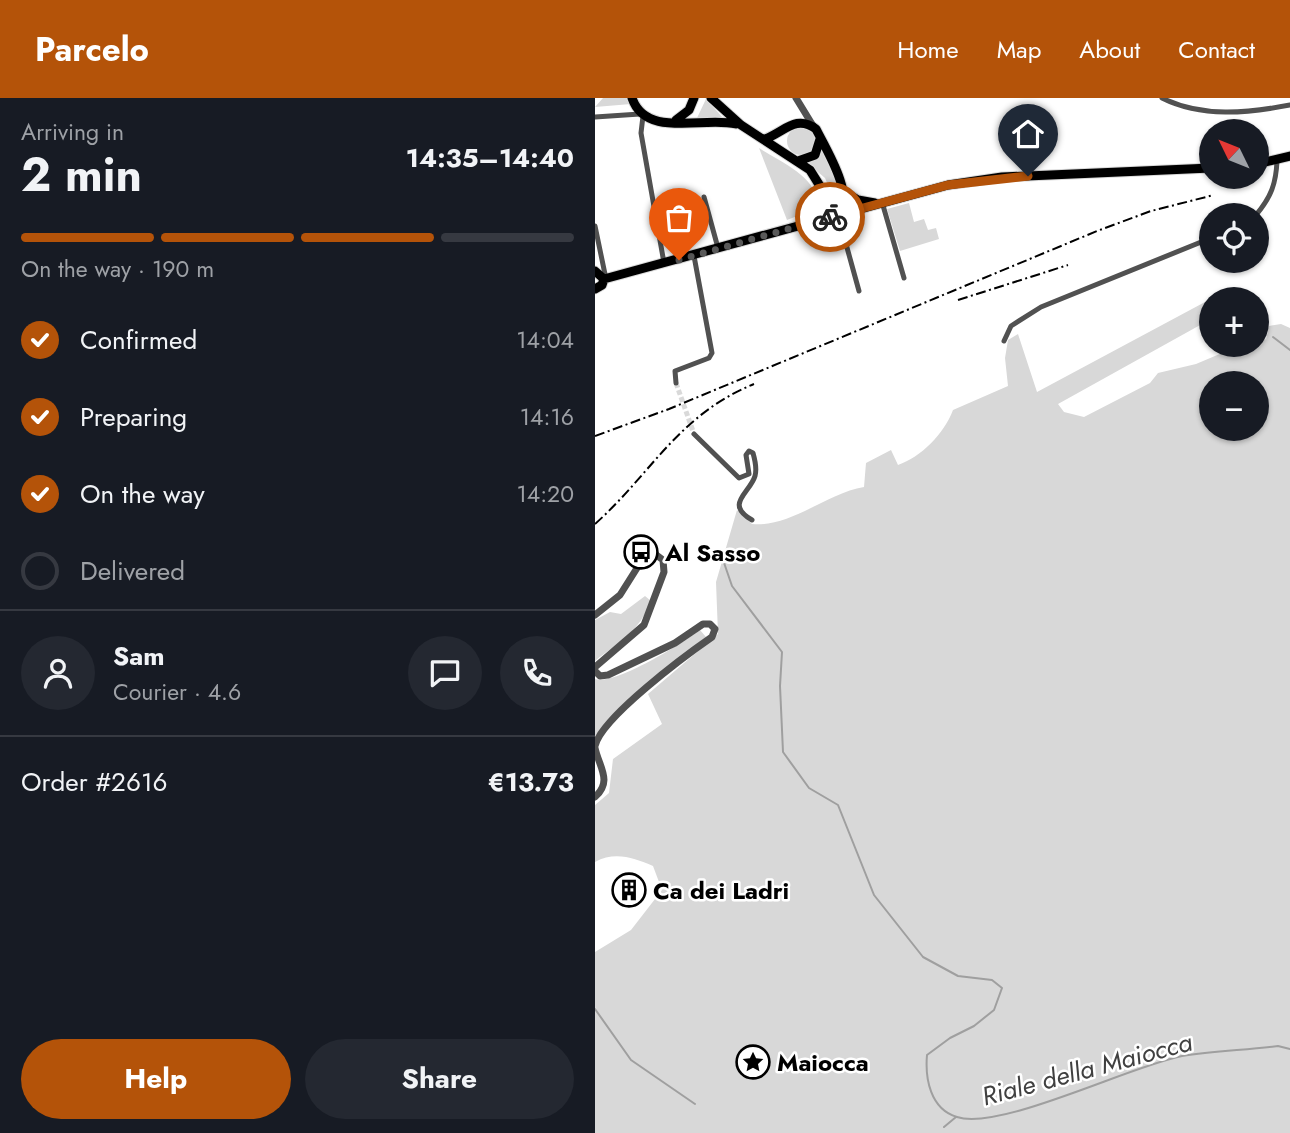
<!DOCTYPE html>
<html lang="en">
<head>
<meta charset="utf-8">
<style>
  :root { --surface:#171b24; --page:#242831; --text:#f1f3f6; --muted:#9ea1a6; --line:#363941; --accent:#b45309 }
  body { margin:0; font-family:Jost,sans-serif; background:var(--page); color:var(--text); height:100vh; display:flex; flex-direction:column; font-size:26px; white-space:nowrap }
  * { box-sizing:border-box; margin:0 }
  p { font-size:23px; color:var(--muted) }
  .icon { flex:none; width:38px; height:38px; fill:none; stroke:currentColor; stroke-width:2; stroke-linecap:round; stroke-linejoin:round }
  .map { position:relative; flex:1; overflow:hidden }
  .sheet { display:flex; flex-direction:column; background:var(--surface); width:595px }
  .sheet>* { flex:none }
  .needle { width:46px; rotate:313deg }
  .fabs { position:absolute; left:604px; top:21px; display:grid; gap:14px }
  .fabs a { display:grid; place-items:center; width:70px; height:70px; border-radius:50%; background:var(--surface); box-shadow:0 2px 5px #0004; font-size:35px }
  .pin { position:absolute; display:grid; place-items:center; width:60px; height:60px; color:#fff; margin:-72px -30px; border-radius:50% 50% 50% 0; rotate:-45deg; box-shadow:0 0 7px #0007 }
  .pin .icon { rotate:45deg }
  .courier { position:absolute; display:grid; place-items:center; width:70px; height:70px; margin:-35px; border:5px solid #b45309; border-radius:50%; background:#fff; color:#222; box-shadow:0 2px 9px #0007 }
  .summary em { font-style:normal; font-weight:700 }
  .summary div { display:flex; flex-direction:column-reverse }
  .summary { display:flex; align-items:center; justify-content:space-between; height:119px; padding:0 21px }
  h1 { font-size:46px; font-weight:700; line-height:52px }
  .bar { display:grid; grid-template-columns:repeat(4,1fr); gap:10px 7px; align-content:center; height:84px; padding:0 21px }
  .bar i { height:9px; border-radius:5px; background:var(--line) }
  .bar .current { background:var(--accent) }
  .bar p { grid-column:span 4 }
  .line { display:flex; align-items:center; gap:18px; padding:0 21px; border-top:2px solid var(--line) }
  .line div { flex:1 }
  .round { display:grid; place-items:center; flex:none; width:74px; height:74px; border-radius:37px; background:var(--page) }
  ol { padding:0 21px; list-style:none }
  li { display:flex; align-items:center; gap:21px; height:77px }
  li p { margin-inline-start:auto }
  li .icon { padding:7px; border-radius:50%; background:var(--accent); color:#fff; stroke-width:4 }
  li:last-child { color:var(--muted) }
  li i { width:38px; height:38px; border:4px solid var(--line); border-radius:50% }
  .action { display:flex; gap:14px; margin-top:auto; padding:14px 21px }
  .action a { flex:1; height:80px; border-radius:42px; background:var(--accent); color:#fff; font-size:28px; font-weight:700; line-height:80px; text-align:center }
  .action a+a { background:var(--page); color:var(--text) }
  header { display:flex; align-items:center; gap:42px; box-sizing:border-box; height:98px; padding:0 35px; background:var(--accent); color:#fff }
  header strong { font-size:33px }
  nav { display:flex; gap:38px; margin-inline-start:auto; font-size:24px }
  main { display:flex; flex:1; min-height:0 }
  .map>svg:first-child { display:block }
</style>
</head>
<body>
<header>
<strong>Parcelo</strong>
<nav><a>Home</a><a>Map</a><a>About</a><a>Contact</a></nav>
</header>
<main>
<section class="sheet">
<div class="summary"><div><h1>2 min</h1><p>Arriving in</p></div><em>14:35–14:40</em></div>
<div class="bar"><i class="current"></i><i class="current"></i><i class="current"></i><i></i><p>On the way · 190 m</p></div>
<ol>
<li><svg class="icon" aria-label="check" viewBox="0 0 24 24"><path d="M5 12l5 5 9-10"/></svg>Confirmed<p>14:04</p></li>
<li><svg class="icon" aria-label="check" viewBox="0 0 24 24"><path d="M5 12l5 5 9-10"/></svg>Preparing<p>14:16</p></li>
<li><svg class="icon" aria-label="check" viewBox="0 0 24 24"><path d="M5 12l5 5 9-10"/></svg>On the way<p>14:20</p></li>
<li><i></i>Delivered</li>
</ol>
<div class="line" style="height:126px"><a class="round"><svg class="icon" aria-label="person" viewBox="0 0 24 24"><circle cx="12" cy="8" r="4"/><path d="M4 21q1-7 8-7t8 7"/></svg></a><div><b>Sam</b><p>Courier · 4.6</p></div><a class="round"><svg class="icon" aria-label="chat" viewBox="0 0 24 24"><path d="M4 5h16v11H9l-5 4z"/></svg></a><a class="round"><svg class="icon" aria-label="phone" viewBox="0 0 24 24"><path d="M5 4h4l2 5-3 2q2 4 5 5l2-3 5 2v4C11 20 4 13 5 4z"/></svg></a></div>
<div class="line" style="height:91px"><div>Order #2616</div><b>€13.73</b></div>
<div class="action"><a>Help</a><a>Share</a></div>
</section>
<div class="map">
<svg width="695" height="1035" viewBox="0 0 695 1035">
  <rect width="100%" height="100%" fill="#fff"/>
  <path fill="#d8d8d8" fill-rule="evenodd" d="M8 0H35L36 6 0 9Z
    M111 1 128 20H102Z
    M192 43a14 14 0 1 1 28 0a14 14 0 1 1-28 0Z
    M164 50C185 64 229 81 220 111L192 122Z
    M228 52 247 98 245 105 241 106 230 80 211 64 221 60Z
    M314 105 319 124 329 121 333 132 341 130 344 141 305 153 292 111Z
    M610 204 616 212V221L463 306 469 314 489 319 555 285 563 275 601 266 646 247H662V240L668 237 671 242 674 228 686 226 695 230V1035H0V854L36 832 67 792 58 768C39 760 20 753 0 764V707L14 695 18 661 67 626 53 596 123 536 121 484 142 412 157 426C195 430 232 395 269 389L271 365 296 352 303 367C326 359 349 336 358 312L413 288 410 260 413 242 423 236 442 294ZM616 285H662V331H616Z
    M50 498 56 503C44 534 25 543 0 563V522L15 514 26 516Z
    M105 532 111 539 51 586 0 638V581C19 588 88 545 105 532Z"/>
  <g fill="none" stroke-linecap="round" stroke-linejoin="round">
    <path stroke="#9f9f9f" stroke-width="2" d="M678 239 695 252
      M126 456 137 488 187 554 185 588 188 654 214 690 243 707 279 797 328 859 363 878 397 882 407 890 399 912 379 928 355 940 332 957C330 980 335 1011 362 1019 405 1033 535 968 587 958 619 953 651 952 683 948L695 951
      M0 911 36 962 100 1006
      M349 1029 361 1019"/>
    <path stroke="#d9d9d9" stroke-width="5" stroke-dasharray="5 2.5" stroke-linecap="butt" d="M81 285 99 336"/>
    <defs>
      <path id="primary" d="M37 0C51 41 109 18 141 26
        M116 0 146 27 215 72 243 117
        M81 22 94 12 99 0
        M170 41C189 34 201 16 221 31 231 51 261 99 243 117
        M203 63 220 57 225 41
        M662 66 695 58
        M250 94 263 102 280 105
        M214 121 224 114 229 94
        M0 173 9 181
        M0 191 7 187 9 181 353 87 407 79 616 70"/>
    </defs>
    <use href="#primary" stroke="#dbdbdb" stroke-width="11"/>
    <path stroke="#515151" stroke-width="5" d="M567 0C607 20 653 15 695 7
      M48 18 46 35 69 165
      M0 19 45 16
      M109 99 123 150
      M287 104 309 180
      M243 117 264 193
      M661 117C676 99 681 86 682 63
      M0 128 11 181
      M409 243 416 228 446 209 616 140
      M81 285 80 273 114 260 117 255 99 158
      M99 336 144 380 154 376 151 357 154 353 158 355C160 362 162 371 160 378 155 395 129 406 157 422"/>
    <path stroke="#515151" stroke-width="7" d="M201 0 220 31
      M0 517 25 497 49 459 60 456 68 462 69 474 49 527 0 569
      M0 573 5 578 13 577 80 545 108 526H115L120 531 117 539C91 557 6 620 0 648
      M0 650C4 669 18 683 0 699"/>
    <use href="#primary" stroke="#000" stroke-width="9"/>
    <path stroke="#000" stroke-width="2" stroke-dasharray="10 3.5 2 3.5" stroke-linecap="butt" d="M363 202 473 167
      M0 338 74 311 502 133 556 113 619 97
      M0 426C57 375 83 317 159 286"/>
  </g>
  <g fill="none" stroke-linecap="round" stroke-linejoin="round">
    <path stroke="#595959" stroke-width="7" stroke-dasharray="0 12.6" d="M84 162 235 119"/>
    <path stroke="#b45309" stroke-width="9" d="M235 119 353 87 433 78"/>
  </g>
  <defs>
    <symbol id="bus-ring" viewBox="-11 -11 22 22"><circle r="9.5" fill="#fff" stroke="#000" stroke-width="1.5"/><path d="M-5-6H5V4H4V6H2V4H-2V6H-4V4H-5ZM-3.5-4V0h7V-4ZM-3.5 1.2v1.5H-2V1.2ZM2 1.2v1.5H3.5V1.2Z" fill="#000"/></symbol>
    <symbol id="building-ring" viewBox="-11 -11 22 22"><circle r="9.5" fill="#fff" stroke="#000" stroke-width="1.5"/><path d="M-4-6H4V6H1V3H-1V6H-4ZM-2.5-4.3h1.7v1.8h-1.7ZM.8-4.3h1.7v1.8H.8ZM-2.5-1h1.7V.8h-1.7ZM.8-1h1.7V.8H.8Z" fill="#000"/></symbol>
    <symbol id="sight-ring" viewBox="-11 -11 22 22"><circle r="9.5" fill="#fff" stroke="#000" stroke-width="1.5"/><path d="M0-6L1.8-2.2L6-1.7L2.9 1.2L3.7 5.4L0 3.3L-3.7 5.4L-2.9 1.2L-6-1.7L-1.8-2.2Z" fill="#000"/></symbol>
  </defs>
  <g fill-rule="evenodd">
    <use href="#bus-ring" x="27" y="435" width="38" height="38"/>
    <use href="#building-ring" x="15" y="773" width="38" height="38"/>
    <use href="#sight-ring" x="139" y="945" width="38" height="38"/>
  </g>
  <g text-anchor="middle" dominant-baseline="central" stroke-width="5" stroke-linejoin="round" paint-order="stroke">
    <g font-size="24" font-weight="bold" fill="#000" stroke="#fff" text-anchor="start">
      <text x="70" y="454">Al Sasso</text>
      <text x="58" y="792">Ca dei Ladri</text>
      <text x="182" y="964">Maiocca</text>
    </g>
    <g font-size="26" font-style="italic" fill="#404040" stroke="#fff">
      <text transform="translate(492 971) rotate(-15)">Riale della Maiocca</text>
    </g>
  </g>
</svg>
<div class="fabs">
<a><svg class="needle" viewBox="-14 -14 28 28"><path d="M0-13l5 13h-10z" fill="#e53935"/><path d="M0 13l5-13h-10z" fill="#9ea1a6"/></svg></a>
<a><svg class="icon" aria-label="locate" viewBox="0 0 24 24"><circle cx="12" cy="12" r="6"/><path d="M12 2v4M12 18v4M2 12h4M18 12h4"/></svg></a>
<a>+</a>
<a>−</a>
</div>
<div class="pin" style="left:84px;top:162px;background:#ea580c"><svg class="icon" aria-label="bag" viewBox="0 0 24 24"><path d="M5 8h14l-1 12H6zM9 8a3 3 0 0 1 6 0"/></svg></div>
<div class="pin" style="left:433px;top:78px;background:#1f2937"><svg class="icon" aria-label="home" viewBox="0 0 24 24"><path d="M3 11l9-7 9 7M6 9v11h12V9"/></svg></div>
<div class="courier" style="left:235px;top:119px"><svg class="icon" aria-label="bike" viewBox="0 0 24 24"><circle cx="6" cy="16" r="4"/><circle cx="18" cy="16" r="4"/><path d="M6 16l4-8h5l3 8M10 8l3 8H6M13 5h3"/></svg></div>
</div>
</main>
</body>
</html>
